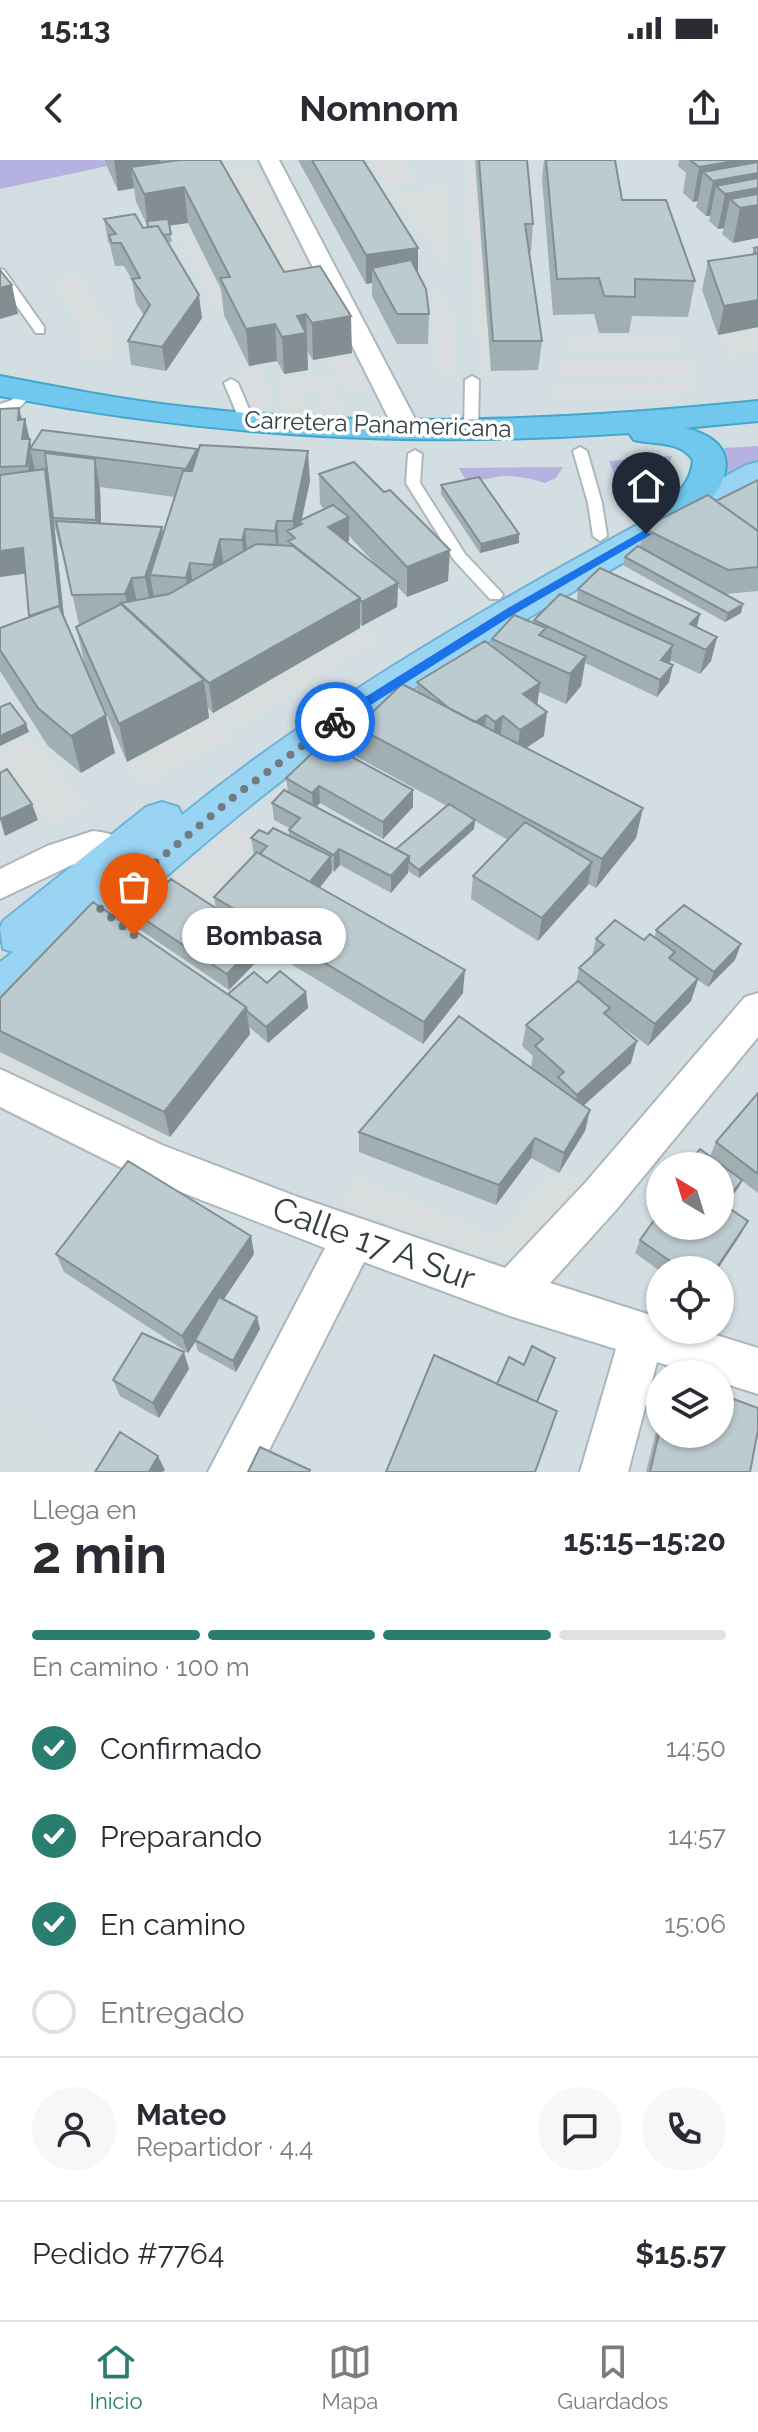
<!DOCTYPE html>
<html lang="es">
<head>
<meta charset="utf-8">
<style>
  :root { --surface:#fff; --page:#f7f7f7; --text:#2b2b33; --muted:#7c7c81; --line:#e1e1e2; --accent:#2a7e70 }
  body { margin:0; font-family:Raleway,sans-serif; background:var(--page); color:var(--text); height:100vh; display:flex; flex-direction:column; font-size:30px; white-space:nowrap }
  * { box-sizing:border-box; margin:0 }
  p { font-size:26px; color:var(--muted) }
  .icon { flex:none; width:44px; height:44px; fill:none; stroke:currentColor; stroke-width:2; stroke-linecap:round; stroke-linejoin:round }
  .map { position:relative; height:1312px; overflow:hidden }
  .drawer { display:flex; flex-direction:column; background:var(--surface); flex:1 }
  .drawer>* { flex:none }
  .needle { width:52px; rotate:322deg }
  .tools { position:absolute; left:646px; top:992px; display:grid; gap:16px }
  .tools a { display:grid; place-items:center; width:88px; height:88px; border-radius:50%; background:var(--surface); box-shadow:0 2px 6px #0004; font-size:40px }
  .pin { position:absolute; display:grid; place-items:center; width:68px; height:68px; color:#fff; margin:-82px -34px; border-radius:50% 50% 50% 0; rotate:-45deg; box-shadow:0 0 8px #0007 }
  .pin .icon { rotate:45deg }
  .courier { position:absolute; display:grid; place-items:center; width:80px; height:80px; margin:-40px; border:6px solid #1a73e8; border-radius:50%; background:#fff; color:#222; box-shadow:0 2px 10px #0007 }
  .bubble { position:absolute; height:56px; border-radius:28px; background:var(--surface); box-shadow:0 2px 6px #0004; font-size:26px; font-weight:700; line-height:56px; text-align:center }
  .overview em { font-style:normal; font-weight:700 }
  .overview div { display:flex; flex-direction:column-reverse }
  .overview { display:flex; align-items:center; justify-content:space-between; height:136px; padding:0 32px }
  h1 { font-size:52px; font-weight:700; line-height:60px }
  .bar { display:grid; grid-template-columns:repeat(4,1fr); gap:12px 8px; align-content:center; height:96px; padding:0 32px }
  .bar i { height:10px; border-radius:6px; background:var(--line) }
  .bar .on { background:var(--accent) }
  .bar p { grid-column:span 4 }
  .line { display:flex; align-items:center; gap:20px; padding:0 32px; border-top:2px solid var(--line) }
  .line div { flex:1 }
  .round { display:grid; place-items:center; flex:none; width:84px; height:84px; border-radius:42px; background:var(--page) }
  ol { padding:0 32px; list-style:none }
  li { display:flex; align-items:center; gap:24px; height:88px }
  li p { margin-inline-start:auto }
  li .icon { padding:8px; border-radius:50%; background:var(--accent); color:#fff; stroke-width:4 }
  li:last-child { color:var(--muted) }
  li i { width:44px; height:44px; border:4px solid var(--line); border-radius:50% }
  .status { display:flex; justify-content:space-between; align-items:center; height:56px; padding:0 40px; background:var(--surface); direction:ltr }
  .status svg { height:22px; fill:currentColor }
  header { display:flex; justify-content:space-between; align-items:center; height:104px; padding:0 32px; background:var(--surface); font-size:36px; font-weight:700 }
  .tabs { display:flex; justify-content:space-around; align-items:center; height:112px; border-top:2px solid var(--line); background:var(--surface); font-size:22px; color:var(--muted) }
  .tabs a { display:grid; justify-items:center; gap:4px }
  .tabs .on { color:var(--accent) }
  .map>svg:first-child { display:block }
</style>
</head>
<body>
<div class="status"><b>15:13</b><svg viewBox="0 0 49 12"><path d="M0 12V9h3v3zM5 12V6h3v6zM10 12V3h3v9zM15 12V0h3v12zM26 1h20v11H26zM47 4h2v5h-2z"/></svg></div>
<header><svg class="icon" aria-label="back" viewBox="0 0 24 24"><path d="M15 5l-7 7 7 7"/></svg>Nomnom<svg class="icon" aria-label="share" viewBox="0 0 24 24"><path d="M12 15V3M7 8l5-5 5 5M5 13v7h14v-7"/></svg></header>
<div class="map">
<svg width="758" height="1312" viewBox="0 0 758 1312">
  <rect width="100%" height="100%" fill="#e4ecf0"/>
  <path fill="#d3dee3" fill-rule="evenodd" d="M0 0H758V1312H0ZM660 1006H720V1066H660ZM660 1110H720V1170H660ZM660 1214H720V1274H660Z"/>
  <path fill="#d6dddf" d="M0 1247 97 1306 94 1312H0Z"/>
  <path fill="#b5b1e0" d="M0 0H103L107 6 0 29Z
    M758 286V300L726 317 724 288Z
    M672 296C665 323 649 329 624 338L609 301Z
    M563 307 556 318 545 323C529 318 509 313 491 318 480 320 476 322 465 319L459 308Z"/>
  <path fill="#d9ddde" d="M370 0H402L416 23 385 27Z
    M465 0H474L491 211 481 210Z
    M261 11 325 139 287 145 228 15Z
    M448 29 449 107 393 33Z
    M189 69 231 153 219 155 178 70Z
    M79 116 114 177 105 200 78 195 85 174 53 122Z
    M438 132 452 156 456 214 438 213 435 155 417 135Z
    M758 169V189L733 195 718 177Z
    M571 176 679 177 682 188 573 187Z
    M352 195 368 229 345 232 329 199Z
    M558 201H690L695 217H560Z
    M262 209 270 243 249 245 240 212Z
    M329 215 342 253 329 254 319 228 299 231 306 254 288 257 277 221Z
    M693 223 697 233 557 236 555 225Z
    M362 470 374 480 234 570 217 553Z
    M211 558 230 576 144 625 126 605Z
    M30 578 86 646 51 665 0 600V593Z
    M228 664 262 682 243 702 210 684Z
    M205 687 253 716 215 754 167 723Z
    M0 898 166 981 156 995 0 917Z
    M557 1011 588 1031 526 1087 482 1094 341 1046 357 1018 496 1078Z"/>
  <g fill="none" stroke-linecap="round" stroke-linejoin="round">
    <defs>
      <path id="lane" d="M0 109 4 110 44 167V173H36L0 122Z
        M472 216 479 220 478 269 471 273 464 269 465 220Z
        M231 219 238 223 254 261 252 264H242L240 261 224 223Z
        M27 228 34 232 20 247 0 252V244L10 241Z
        M580 287 587 291 602 343 607 376 600 381 593 376 588 343 573 291Z
        M415 290 422 294 420 323 465 394 500 431 503 435 500 439H490L454 400 406 323 408 294Z"/>
      <path id="street" d="M259 0H279L414 257 417 269 413 274H395L388 257Z
        M93 671C116 673 145 686 156 707L150 717 138 721 93 699 72 705 0 739V709L47 686Z
        M758 833V877L616 1050 550 1123 660 1158V1170H700L758 1188V1234L720 1222V1214H695L657 1202 628 1312H580L616 1189 510 1156 364 1102 258 1312H208L325 1088 132 1013 0 947V909L162 985 298 1037 505 1108 586 1022 745 837Z"/>
      <path id="primary" d="M758 302V326C616 407 472 486 338 579 227 657 121 758 17 846L0 852V802L13 792 3 789 0 768 3 761 146 647 162 642 178 647 182 655C355 515 552 412 746 305Z"/>
      <path id="highway" d="M0 216C62 228 124 240 186 247 377 269 568 260 758 241V261L685 268C734 280 736 311 706 346 700 352 692 364 684 368 676 373 668 370 659 368L654 360C669 338 691 328 693 300 680 280 655 285 634 280L629 273C413 288 213 277 0 236Z"/>
    </defs>
    <use href="#lane" stroke="#abb7bd" stroke-width="4"/>
    <use href="#street" stroke="#abb7bd" stroke-width="4"/>
    <use href="#primary" stroke="#6cb2d6" stroke-width="4"/>
    <use href="#highway" stroke="#42a7cb" stroke-width="4"/>
    <use href="#lane" fill="#fff" fill-rule="evenodd"/>
    <use href="#street" fill="#fff" fill-rule="evenodd"/>
    <use href="#primary" fill="#9ad4f3" fill-rule="evenodd"/>
    <use href="#highway" fill="#71c8ee" fill-rule="evenodd"/>
  </g>
  <path fill="#a1afb3" fill-rule="evenodd" d="M104 0H220L284 112 352 193 313 200 307 191 308 210 284 214 277 201 249 206 224 155 221 129 188 63 169 66 172 82 168 83 202 158 166 211 131 205 128 181 144 155 136 143 132 120 124 106H115L110 85 108 82 104 59 143 68 148 67 136 42 134 28 118 31Z
    M298 0H363L418 88V114L429 154 428 184H397L372 136V123L366 124Z
    M475 0H527L533 64 531 92H529L542 181 538 210 491 211Z
    M544 0H615L622 40 695 121 688 157 632 156 629 173H599L594 154 553 155 542 19Z
    M679 0H758L733 83 722 74 724 68 718 69 709 61 710 56H706L696 47 698 41 693 42 683 33 686 13 678 6Z
    M758 87V167L718 175 702 130 708 101 752 95 754 88Z
    M0 249 22 259H25L31 286 197 289V294L310 321 301 360 324 349 320 344 319 314 448 421 407 437 398 427 397 447 362 466 360 465V468L213 553 208 548 209 558 127 602 85 505 76 467 79 465 62 388H60L54 363 64 457 115 593 81 613 48 586 0 511V468L29 457 26 413 0 417ZM100 327 175 337 163 373 101 364ZM349 376 380 409 347 383 349 381Z
    M758 320V431L726 434 741 453 725 462 623 405 625 397 640 387 643 368 717 341Z
    M441 325 519 383 480 393 441 334Z
    M578 429 697 467 717 477 711 501 700 514 670 500 669 503 673 505 669 522 657 537 585 503 581 526 566 544 539 532 537 544 544 576 526 588 643 648 636 678 596 728 588 724 538 781 471 739 473 716 508 680 475 661 474 669 419 718 408 711V713L391 733 340 705 334 712 332 710V712L320 728 463 833 423 884 263 787 264 794 229 830 139 769 135 753 216 748 214 737 254 695 251 678 268 674 289 676V670L291 669 274 660 272 643 288 632 286 618 413 630V647L383 679 320 643 316 647 396 689 447 646 357 597V567L417 531V522L491 486 492 479 533 463 534 460 577 441Z
    M656 770 735 800 708 827 698 820 691 841 648 886 608 856 631 903 584 945 590 950 585 971 559 1013 531 998 496 1045 359 992V972L531 907 533 896 522 886 526 865 576 823 579 808 592 796 596 779 644 780 655 777Z
    M267 823 306 832 308 848 268 883 249 867 250 874 170 977 0 892V838L228 834Z
    M758 933V1033L742 1021 739 1027 725 1045 748 1061 741 1074 717 1110 660 1111 635 1093 640 1080 720 1066V1006L710 996 716 982Z
    M251 1076 254 1094 223 1140 257 1157 260 1169 236 1212 198 1191 195 1181 188 1193 64 1112 56 1094Z
    M189 1209 159 1258 120 1236 113 1220Z
    M660 1256V1274L750 1312H646Z"/>
  <path fill="#838e92" d="M114 0H160V3L131 7 134 28 118 31Z
    M730 0H758V78L733 83 740 48 730 39 724 68 718 69 725 34 716 26 710 56H706L713 21 703 12 698 41 693 42 699 7Z
    M184 27 188 63 148 68 144 34Z
    M418 88V117L372 108V123L366 124V95Z
    M12 125 18 154 0 159V128Z
    M199 135 202 158 166 211 162 187Z
    M758 140V167L718 175 724 146Z
    M306 154 308 210 284 214 282 177 297 156Z
    M351 156 352 193 313 200 312 163Z
    M275 164 277 201 249 206 246 169Z
    M19 248 24 267 25 259 32 289H30L36 314 34 336 18 260Z
    M197 289 200 319 190 339 186 309Z
    M308 291 310 321 301 363 299 361V370L295 378 294 377 293 361Z
    M95 299 100 329 102 390 96 360Z
    M45 309 51 334 66 476 36 481Z
    M349 357V381L329 392 328 367Z
    M277 361 279 391 277 401 275 371Z
    M162 367 167 398 150 415 154 437 151 447 145 417Z
    M245 369 248 399 245 410 242 380Z
    M519 374V383L480 393 481 384Z
    M220 379 224 409 217 435 213 405Z
    M23 388 30 413 0 417V391Z
    M450 390 448 421 407 437V407Z
    M190 403 194 434 190 448 186 418Z
    M132 418 138 448 128 449 125 434Z
    M398 423 397 447 362 466V442Z
    M360 438V468L213 553 209 523Z
    M743 444 741 453 725 462 728 453Z
    M700 454 694 479 690 464Z
    M717 477 711 501 700 514 706 490Z
    M673 485 670 503 657 517 661 500Z
    M586 496 581 526 566 544 570 514Z
    M673 505 669 522 657 537 660 520Z
    M204 520 209 558 127 602 119 564Z
    M540 523 537 547 523 534Z
    M547 552 544 576 517 594 520 570Z
    M106 555 115 593 81 613 71 576Z
    M486 555 484 579 470 565Z
    M503 556 500 580 492 586 495 562Z
    M26 564 29 572 0 586V576Z
    M319 626 320 643 313 650 312 633Z
    M413 630V647L383 679V662Z
    M32 644 38 660 5 676 0 659Z
    M643 648 636 678 596 728 602 699Z
    M475 660 474 669 419 718V710Z
    M339 689 340 705 334 712V695Z
    M331 696 332 712 311 738 310 722Z
    M409 696 408 713 391 733V716Z
    M592 702 588 725 538 781 542 758Z
    M262 778 264 794 229 830 227 814Z
    M741 784 735 800 708 827 714 812Z
    M465 810 463 833 423 884 424 862Z
    M698 819 691 841 648 886 655 864Z
    M306 832 308 848 268 883 266 867Z
    M246 847 250 874 170 977 164 952Z
    M637 881 631 903 573 955 577 935Z
    M590 950 585 971 559 1013 564 993Z
    M535 978 531 998 496 1045 499 1025Z
    M742 1020 739 1027 721 1049 725 1042Z
    M748 1061 741 1074 717 1110H715Z
    M251 1076 254 1094 188 1193 182 1176Z
    M257 1157 260 1169 236 1212 233 1201Z
    M184 1192 189 1209 159 1258 153 1243Z
    M158 1296 165 1310 163 1312H149Z"/>
  <path fill="#bbcbd0" stroke="#838e92" stroke-width="2" d="M179 0H220L284 112 320 106 351 156 312 163 306 154 297 156 306 173 282 177 275 164 246 169 220 118 230 117 184 27 144 34 131 7Z
    M312 0H363L418 88 366 95Z
    M479 0H527L533 64H525L542 181H493Z
    M546 0H615L622 40H666L695 121 635 119V137L604 136 599 118 557 119Z
    M690 0H740L699 7Z
    M758 2V13L713 21 703 12Z
    M758 18V28L725 34 716 26Z
    M758 34V45L740 48 730 39Z
    M135 54 143 68 158 66 199 135 162 187 128 181 150 145 132 119 140 118 121 83H112L109 75 116 74 104 59Z
    M168 59 171 74 163 75 158 66 148 67 147 61Z
    M758 87V140L724 146 708 101 756 94 754 88Z
    M411 100 426 129 429 154H397L372 108Z
    M0 110 12 125 0 128Z
    M19 248 18 260 25 259 22 279H30L26 306 0 307V249Z
    M42 270 197 289 186 309 30 289Z
    M200 285 308 291 293 361H277L275 371 245 369 242 380 220 379 213 405 190 403 186 418 150 415 183 311H192Z
    M45 293 95 299 96 360 53 358Z
    M354 302 384 332 390 330 450 390 407 407 319 314Z
    M45 309 60 447 59 446 29 456 23 388 0 391V315Z
    M479 317 519 374 481 384 441 325Z
    M758 320V371L716 341Z
    M708 335 758 371V407L728 410 643 368Z
    M333 345 349 357 328 367 398 423 362 442 360 440V438L288 381 295 378 287 371 302 364 299 361Z
    M56 361 162 367 145 417 132 418 125 434 72 435Z
    M256 384 293 386 360 438 209 523 121 443 169 434Z
    M638 386 743 444 728 453 625 397Z
    M600 408 700 454 690 464 717 477 706 490 578 429Z
    M560 434 673 485 661 500 673 505 660 520 534 460Z
    M121 444 204 520 119 564 76 467Z
    M59 446 106 555 71 576 38 548 0 490V468Z
    M514 455 546 468 539 475 586 496 570 514 492 479Z
    M485 481 540 523 523 534 547 552 520 570 503 556 495 562 486 555 475 562 450 549 417 522Z
    M402 524 643 648 602 699 357 567Z
    M10 543 26 564 0 576V547Z
    M324 582 413 630 383 662 319 626 312 633 286 618Z
    M7 609 32 644 0 659V613Z
    M284 630 409 696 391 716 339 689 334 695 289 670 300 658 272 643Z
    M449 644 475 660 419 710 409 702V696L396 689Z
    M525 662 592 702 542 758 473 716Z
    M273 668 331 696 310 722 260 694 267 686 251 678 259 670 268 674Z
    M257 692 465 810 424 862 214 737Z
    M171 719 262 778 227 814 135 753Z
    M93 742 246 847 164 952 0 871V838Z
    M684 745 741 784 714 812 656 770Z
    M615 760 644 780 650 774 675 792 669 798 698 819 655 864 579 808 604 785 596 779Z
    M280 811 306 832 266 867 247 851 246 847 228 834 254 812 267 823Z
    M578 821 610 848 604 853 637 881 577 935 558 917 564 912 535 886 543 879 526 865Z
    M459 856 590 950 564 993 535 978 499 1025 359 972Z
    M758 933V1014L716 982Z
    M700 989 742 1020 725 1042 720 1039V1006H686Z
    M128 1001 251 1076 182 1176 56 1094Z
    M720 1042 748 1061 715 1110H683L640 1080 660 1052V1066H720Z
    M219 1137 257 1157 233 1201 195 1180Z
    M142 1173 184 1192 153 1243 113 1220Z
    M532 1186 555 1198 537 1242 497 1224 509 1197 524 1205Z
    M434 1195 557 1251 535 1312H386Z
    M720 1234 758 1248V1270L750 1312H650L660 1269V1274H720Z
    M120 1272 158 1296 149 1312H95Z
    M260 1287 310 1310 309 1312H248Z"/>
  <path fill="#1a73e8" d="M643 371 652 374 516 453 339 565H330V559L508 448Z"/>
  <g fill="none" stroke-linecap="round" stroke-linejoin="round">
    <path stroke="#727b7e" stroke-width="8" stroke-dasharray="0 14.4" d="M134 775 100 749 236 635 335 562"/>
  </g>
  <g text-anchor="middle" dominant-baseline="central" stroke-width="7" stroke-linejoin="round" paint-order="stroke">
    <g font-size="24" fill="#353e41" stroke="#fff">
      <text transform="translate(378 264) rotate(2)">Carretera Panamericana</text>
    </g>
    <g font-size="34" fill="#353e41" stroke="#fff">
      <text transform="translate(374 1083) rotate(20)">Calle 17 A Sur</text>
    </g>
  </g>
</svg>
<div class="tools">
<a><svg class="needle" viewBox="-14 -14 28 28"><path d="M0-13l5 13h-10z" fill="#e53935"/><path d="M0 13l5-13h-10z" fill="#7c7c81"/></svg></a>
<a><svg class="icon" aria-label="locate" viewBox="0 0 24 24"><circle cx="12" cy="12" r="6"/><path d="M12 2v4M12 18v4M2 12h4M18 12h4"/></svg></a>
<a><svg class="icon" aria-label="layers" viewBox="0 0 24 24"><path d="M12 4l9 5-9 5-9-5zM3 14l9 5 9-5"/></svg></a>
</div>
<div class="pin" style="left:134px;top:775px;background:#ea580c"><svg class="icon" aria-label="bag" viewBox="0 0 24 24"><path d="M5 8h14l-1 12H6zM9 8a3 3 0 0 1 6 0"/></svg></div>
<div class="pin" style="left:646px;top:374px;background:#1f2937"><svg class="icon" aria-label="home" viewBox="0 0 24 24"><path d="M3 11l9-7 9 7M6 9v11h12V9"/></svg></div>
<div class="courier" style="left:335px;top:562px"><svg class="icon" aria-label="bike" viewBox="0 0 24 24"><circle cx="6" cy="16" r="4"/><circle cx="18" cy="16" r="4"/><path d="M6 16l4-8h5l3 8M10 8l3 8H6M13 5h3"/></svg></div>
<div class="bubble" style="left:182px;top:748px;width:164px">Bombasa</div>
</div>
<section class="drawer">
<div class="overview"><div><h1>2 min</h1><p>Llega en</p></div><em>15:15–15:20</em></div>
<div class="bar"><i class="on"></i><i class="on"></i><i class="on"></i><i></i><p>En camino · 100 m</p></div>
<ol>
<li><svg class="icon" aria-label="check" viewBox="0 0 24 24"><path d="M5 12l5 5 9-10"/></svg>Confirmado<p>14:50</p></li>
<li><svg class="icon" aria-label="check" viewBox="0 0 24 24"><path d="M5 12l5 5 9-10"/></svg>Preparando<p>14:57</p></li>
<li><svg class="icon" aria-label="check" viewBox="0 0 24 24"><path d="M5 12l5 5 9-10"/></svg>En camino<p>15:06</p></li>
<li><i></i>Entregado</li>
</ol>
<div class="line" style="height:144px"><a class="round"><svg class="icon" aria-label="person" viewBox="0 0 24 24"><circle cx="12" cy="8" r="4"/><path d="M4 21q1-7 8-7t8 7"/></svg></a><div><b>Mateo</b><p>Repartidor · 4.4</p></div><a class="round"><svg class="icon" aria-label="chat" viewBox="0 0 24 24"><path d="M4 5h16v11H9l-5 4z"/></svg></a><a class="round"><svg class="icon" aria-label="phone" viewBox="0 0 24 24"><path d="M5 4h4l2 5-3 2q2 4 5 5l2-3 5 2v4C11 20 4 13 5 4z"/></svg></a></div>
<div class="line" style="height:104px"><div>Pedido #7764</div><b>$15.57</b></div>
</section>
<nav class="tabs">
<a class="on"><svg class="icon" aria-label="home" viewBox="0 0 24 24"><path d="M3 11l9-7 9 7M6 9v11h12V9"/></svg>Inicio</a>
<a><svg class="icon" aria-label="map" viewBox="0 0 24 24"><path d="M3 6l6-2 6 2 6-2v14l-6 2-6-2-6 2zM9 4v14M15 6v14"/></svg>Mapa</a>
<a><svg class="icon" aria-label="saved" viewBox="0 0 24 24"><path d="M7 4h10v16l-5-4-5 4z"/></svg>Guardados</a>
</nav>
</body>
</html>
